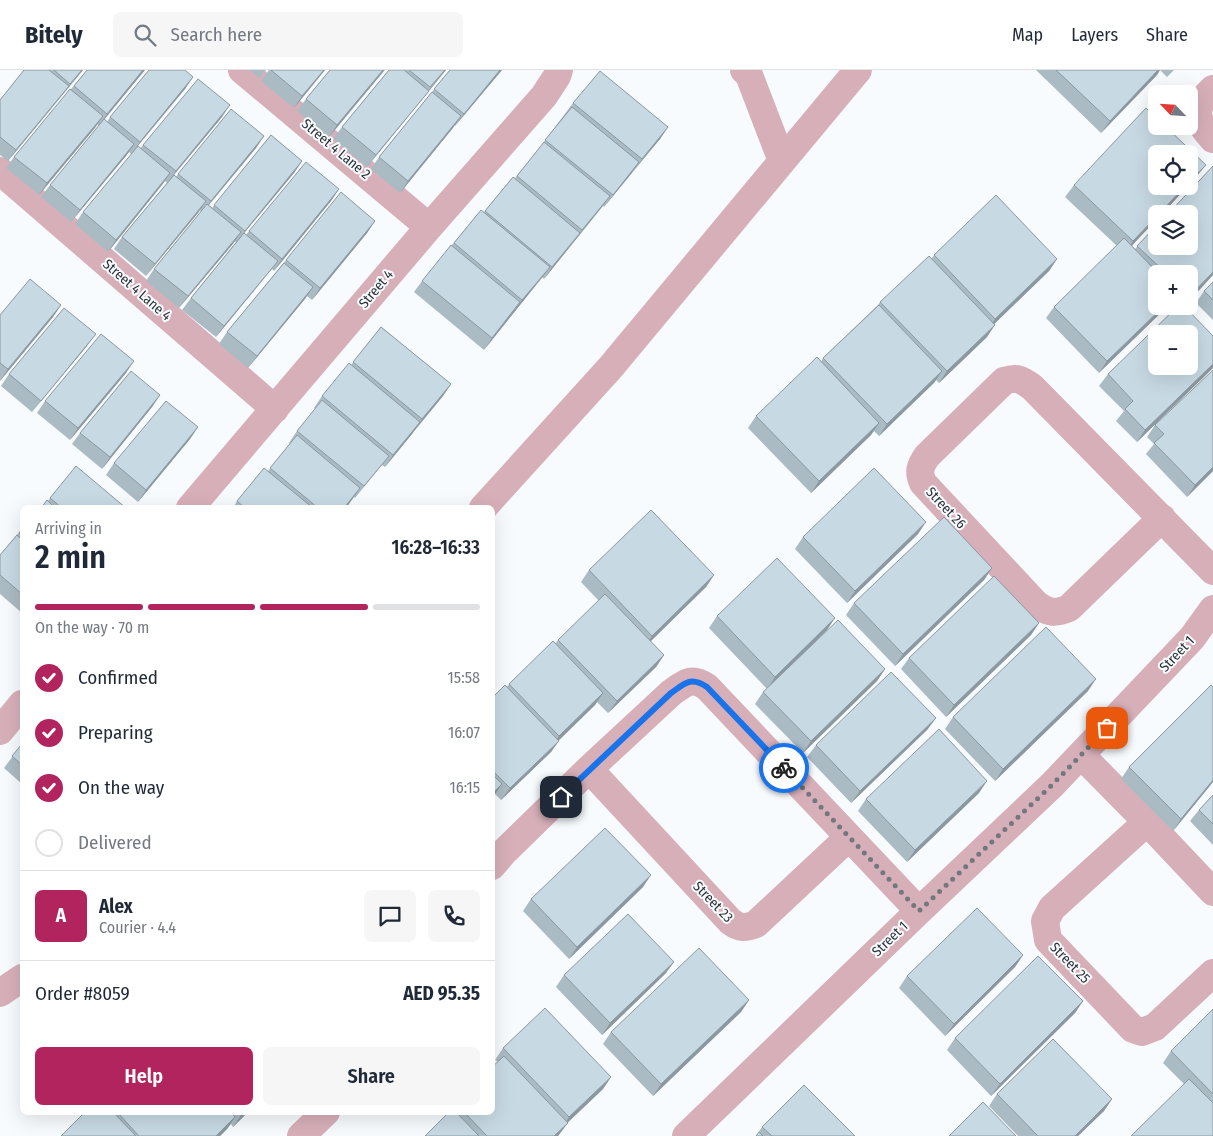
<!DOCTYPE html>
<html lang="en">
<head>
<meta charset="utf-8">
<style>
  :root { --surface:#fff; --page:#f6f6f7; --text:#1f2937; --muted:#747a83; --line:#e0e1e3; --accent:#b1245e }
  body { margin:0; font-family:"Fira Sans Condensed",sans-serif; background:var(--page); color:var(--text); height:100vh; display:flex; flex-direction:column; font-size:19px; white-space:nowrap }
  * { box-sizing:border-box; margin:0 }
  p { font-size:16px; color:var(--muted) }
  .icon { flex:none; width:28px; height:28px; fill:none; stroke:currentColor; stroke-width:2; stroke-linecap:round; stroke-linejoin:round }
  .map { position:relative; flex:1; overflow:hidden }
  .drawer { position:absolute; left:20px; top:435px; width:475px; height:610px; display:flex; flex-direction:column; background:var(--surface); border-radius:8px; box-shadow:0 5px 20px #0002 }
  .drawer>* { flex:none }
  .needle { width:32px; rotate:295deg }
  .buttons { position:absolute; left:1148px; top:15px; display:grid; gap:10px }
  .buttons a { display:grid; place-items:center; width:50px; height:50px; border-radius:8px; background:var(--surface); box-shadow:0 5px 20px #0002; font-size:25px }
  .pin { position:absolute; display:grid; place-items:center; width:42px; height:42px; color:#fff; margin:-21px; border-radius:10px; box-shadow:0 2px 8px #0006 }
  .courier { position:absolute; display:grid; place-items:center; width:50px; height:50px; margin:-25px; border:4px solid #1a73e8; border-radius:50%; background:#fff; color:#222; box-shadow:0 1px 6px #0007 }
  .head em { font-style:normal; font-weight:600 }
  .head div { display:flex; flex-direction:column-reverse }
  .head { display:flex; align-items:center; justify-content:space-between; height:85px; padding:0 15px }
  h1 { font-size:32px; font-weight:600; line-height:38px }
  .bar { display:grid; grid-template-columns:repeat(4,1fr); gap:8px 5px; align-content:center; height:60px; padding:0 15px }
  .bar i { height:6px; border-radius:4px; background:var(--line) }
  .bar .active { background:var(--accent) }
  .bar p { grid-column:span 4 }
  .line { display:flex; align-items:center; gap:12px; padding:0 15px; border-top:1px solid var(--line) }
  .line div { flex:1 }
  .round { display:grid; place-items:center; flex:none; width:52px; height:52px; border-radius:8px; background:var(--page) }
  ol { padding:0 15px; list-style:none }
  li { display:flex; align-items:center; gap:15px; height:55px }
  li p { margin-inline-start:auto }
  li .icon { padding:5px; border-radius:50%; background:var(--accent); color:#fff; stroke-width:4 }
  li:last-child { color:var(--muted) }
  li i { width:28px; height:28px; border:2px solid var(--line); border-radius:50% }
  .cta { display:flex; gap:10px; margin-top:auto; padding:10px 15px }
  .cta a { flex:1; height:58px; border-radius:8px; background:var(--accent); color:#fff; font-size:20px; font-weight:600; line-height:58px; text-align:center }
  .cta a+a { background:var(--page); color:var(--text) }
  header { display:flex; align-items:center; gap:30px; box-sizing:border-box; height:70px; padding:0 25px; background:var(--surface); border-bottom:1px solid var(--line) }
  header strong { font-size:24px }
  nav { display:flex; gap:28px; margin-inline-start:auto; font-size:18px }
  .search { width:350px; height:45px; background:var(--page); display:flex; align-items:center; gap:12px; box-sizing:border-box; padding:0 18px; border-radius:8px; color:var(--muted); font-size:19px }
  .map>svg:first-child { display:block }
</style>
</head>
<body>
<header>
<strong>Bitely</strong>
<div class="search"><svg class="icon" aria-label="search" viewBox="0 0 24 24"><circle cx="10" cy="10" r="6"/><path d="M15 15l6 6"/></svg>Search here</div>
<nav><a>Map</a><a>Layers</a><a>Share</a></nav>
</header>
<div class="map">
<svg width="1213" height="1066" viewBox="0 0 1213 1066">
  <rect width="100%" height="100%" fill="#f7fbfd"/>
  <g fill="none" stroke-linecap="round" stroke-linejoin="round">
    <path stroke="#d7afb9" stroke-width="28" d="M242 0 429 157
      M744 0 749 5 782 91
      M1213 19C1209 23 1205 27 1202 31 1192 45 1203 58 1213 69
      M0 101 275 339
      M190 438 429 157 544 26 557 6 559 0
      M483 438 610 298 858 0
      M1162 448 1069 538C1055 544 1048 543 1036 534L923 413C918 402 920 396 927 386L1004 311C1017 307 1021 309 1032 317L1213 501
      M0 661 22 634
      M1081 685 1147 752 1213 822
      M589 699 730 851C740 859 746 858 756 854L849 767
      M1147 752 1052 838 1045 851 1048 870 1133 959 1142 962 1155 957 1213 903
      M492 796 504 782 589 699 671 623C685 613 691 606 707 617L919 841
      M0 923 22 908
      M301 1066 326 1042
      M686 1066 919 841 1052 715 1192 568 1213 539"/>
  </g>
  <path fill="#abbbc3" d="M24 0H83L8 91 0 85V30Z
    M87 0H145L104 49 107 52 110 47 193 7 185 19 131 84 129 82 71 152 41 127 50 115 99 56 97 54 39 125 6 98 14 87Z
    M250 0H266L259 8Z
    M269 0H325L294 38 261 11Z
    M330 0H385L329 67 297 41 306 29Z
    M389 0H446L367 97 333 69 342 57Z
    M450 0H502L455 56V55L400 123 371 99 379 87Z
    M1036 0H1174L1167 7 1160 0 1157 5 1101 63Z
    M573 33 668 57 660 69 604 137 603 136 544 209 542 207 484 280 414 222 422 211 481 140 484 142 513 107 515 108 540 77Z
    M222 47 174 105 176 107 178 104 264 66 256 78 209 135 212 138 271 65 302 91 294 103 244 163 246 165 249 161 339 119 331 131 274 201 272 199 216 267 182 240 191 228 236 172 234 171 179 238 146 211 154 199 201 142 200 140 146 206 114 179 122 167 167 113 165 111 108 182 75 154 83 142 143 75Z
    M1213 96V205L1189 231V204H1156V236L1099 303 1046 248 1054 237 1117 176 1065 127 1074 115 1197 106 1162 144H1156L1132 176 1135 179Z
    M375 151 367 163 312 230 307 226 248 298 219 274 227 262 286 190Z
    M934 185 1057 189 1049 201 994 254 987 267 939 313 936 310 879 366 874 361 871 365 811 423 748 358 756 346 821 292 823 288 878 235 880 232 932 188Z
    M1213 212V250L1196 233 1204 221Z
    M61 235 53 247 0 311V245Z
    M381 257 451 314 443 326 385 397 382 395 355 428 354 427 346 438H233L237 431 268 401 290 374 289 373 297 361 315 339 314 338 322 326 351 295Z
    M1213 266V298L1137 372 1116 351 1124 341 1099 316 1108 304Z
    M87 276 32 342 1 316 9 304Z
    M126 303 70 370 37 343 45 331Z
    M160 325 152 337 102 399 72 374 80 363Z
    M1155 355 1213 401 1187 427 1146 384 1154 374 1147 367Z
    M198 357 190 369 138 432 106 405 114 393Z
    M50 428 126 438H41L48 431Z
    M22 459V543L0 524V485Z
    M918 464 847 533 795 479 803 467Z
    M992 498 984 510 895 596 846 545 854 533Z
    M589 500 714 505 706 517 650 571 664 585 656 597 608 643 597 632 595 635 559 670 551 682 501 730 495 724 492 727V628L507 617 509 614 555 574 558 570 599 531 581 512Z
    M717 546 827 560 767 619 709 558Z
    M1039 553 1031 565 946 647 901 599 909 588Z
    M885 599 877 611 803 683 755 634 763 622Z
    M1088 621 995 711 945 659 953 647Z
    M936 648 927 660 851 733 807 687 816 675Z
    M22 674V714L4 698Z
    M1129 697 1213 712 1173 761 1121 709Z
    M979 723 907 792 858 741 866 729Z
    M1213 725V775L1190 751 1199 740Z
    M643 817 569 889 523 841 531 829Z
    M1023 885 1015 897 945 966 899 918 907 906Z
    M674 892 665 904 602 965 556 917 564 905Z
    M749 930 741 942 653 1026 603 974 611 962Z
    M1083 931 1075 943 991 1026 947 980 955 968Z
    M1213 939V1066L1184 1014 1163 993 1171 981Z
    M503 978 611 1007 603 1019 568 1052 558 1066H425L449 1042H492L498 992 495 990Z
    M997 1024 1112 1029 1104 1041 1078 1066H1018L989 1036Z
    M85 1042H248L233 1057 231 1054 227 1059 220 1066H61Z
    M762 1057 855 1066H756Z"/>
  <path fill="#8b989f" d="M82 0H83L8 91 16 80Z
    M143 0H145L99 56 107 44Z
    M324 0H325L294 38 302 26Z
    M383 0H384L382 3 329 67 337 55Z
    M445 0H446L367 97 376 85Z
    M500 0H502L455 56 464 44Z
    M1158 0H1160L1157 5 1101 63 1110 51Z
    M193 7 185 19 131 84 140 72Z
    M230 35 222 47 167 113 176 101Z
    M103 46 95 58 39 125 47 113Z
    M461 46 453 58 400 123 408 111Z
    M668 57 660 69 633 101 642 89Z
    M264 66 256 78 202 143 211 131Z
    M134 74 126 86 71 152 80 140Z
    M302 91 294 103 236 173 245 161Z
    M639 92 631 104 604 137 613 125Z
    M1206 95 1197 106 1189 116V112Z
    M170 103 162 115 108 182 116 170Z
    M1185 116H1188L1162 144H1159Z
    M339 119 331 131 274 201 282 189Z
    M610 126 601 138 544 209 552 197Z
    M206 131 198 143 146 206 155 194Z
    M1156 147V150L1125 183 1133 171Z
    M375 151 367 163 312 230 320 218Z
    M241 162 233 174 179 238 188 226Z
    M1057 189 1049 201 987 261 995 249Z
    M278 191 269 202 216 267 224 256Z
    M550 197 541 209 484 280 492 268 522 230Z
    M1213 202V205L1189 231V228L1190 226Z
    M313 217 305 229 248 298 257 286Z
    M61 235 53 247 0 311 8 299Z
    M1164 236H1168L1099 303 1107 291Z
    M995 255 987 267 939 313 947 301Z
    M96 264 87 276 32 342 41 331Z
    M134 291 126 303 70 370 78 358Z
    M1213 294V298L1137 372 1145 360Z
    M942 301 934 313 879 366 887 354Z
    M451 314 443 326 414 361 422 349Z
    M160 325 152 337 102 399 110 387Z
    M420 352 412 364 385 397 393 385Z
    M879 353 871 365 811 423 819 411Z
    M198 357 190 369 138 432 146 420Z
    M1213 397V401L1187 427 1195 415Z
    M360 418 346 438H344Z
    M926 452 918 464 847 533 855 521Z
    M992 498 984 510 895 596 903 584Z
    M714 505 706 517 644 578 652 566Z
    M835 548 827 560 767 619 775 607Z
    M1039 553 1031 565 946 647 954 635Z
    M664 585 656 597 608 643 617 631Z
    M885 599 877 611 803 683 811 671Z
    M1096 609 1088 621 995 711 1003 699Z
    M603 623 595 635 551 678 559 666Z
    M936 648 927 660 851 733 860 721Z
    M559 671 551 682 501 730 510 718Z
    M1213 710V712L1173 761 1181 749Z
    M987 711 979 723 907 792 915 780Z
    M502 714 494 726 492 727V724Z
    M651 805 643 817 569 889 577 877Z
    M1023 885 1015 897 945 966 954 954Z
    M674 892 665 904 602 965 610 953Z
    M749 930 741 942 653 1026 661 1014Z
    M1083 931 1075 943 991 1026 1000 1014Z
    M611 1007 603 1019 561 1059 569 1047Z
    M1112 1029 1104 1041 1078 1066H1075Z
    M244 1042H248L233 1057 241 1045Z
    M235 1047 227 1059 220 1066H216Z
    M568 1053 558 1066H554Z"/>
  <path fill="#c7d9e3" stroke="#8b989f" fill-rule="evenodd" d="M24 0H49L69 16 16 80 0 67V30Z
    M54 0H82L70 14Z
    M87 0H143L107 44 74 16Z
    M149 0H185L193 7 140 72 110 47Z
    M271 0H324L302 26Z
    M330 0H383L337 55 306 29Z
    M389 0H404L429 21 376 85 342 57Z
    M409 0H445L430 17Z
    M450 0H500L464 44 434 19Z
    M1056 0H1158L1110 51Z
    M600 1 668 57 642 89 573 33Z
    M198 9 230 35 176 101 143 75Z
    M70 19 103 46 47 113 14 87Z
    M432 22 461 46 408 111 379 87Z
    M572 37 639 92 613 125 545 70Z
    M1146 38 1156 48V56H1165L1206 95 1189 112V84H1156V116H1185L1159 144H1156V147L1133 171 1074 115Z
    M231 39 264 66 211 131 178 104Z
    M104 49 134 74 80 140 50 115Z
    M271 65 302 91 245 161 214 135Z
    M544 72 610 126 582 160 517 106Z
    M138 76 170 103 116 170 83 142Z
    M306 92 339 119 282 189 249 161Z
    M1213 96V202L1190 226 1189 225V204H1167L1137 176 1156 156V176H1189V144H1168Z
    M174 105 206 131 155 194 122 167Z
    M513 107 580 163 552 197 485 141Z
    M341 122 375 151 320 218 286 190Z
    M996 125 1057 189 995 249 934 185Z
    M207 134 241 162 188 226 154 199Z
    M481 140 550 197 522 230 454 173Z
    M244 163 278 191 224 256 191 228Z
    M1124 168 1159 204H1156V236H1164L1107 291 1054 237Z
    M451 175 520 232 492 268 422 211Z
    M929 186 995 255 947 301 880 232Z
    M284 193 313 217 257 286 227 262Z
    M30 209 61 235 8 299 0 293V245Z
    M1213 212V230L1204 221Z
    M879 235 942 301 887 354 823 288Z
    M1178 236H1184L1213 266V294L1145 360 1125 339 1133 331 1108 304ZM1156 264H1189V296H1156Z
    M64 238 96 264 41 331 9 304Z
    M381 257 451 314 422 349 353 292Z
    M101 264 134 291 78 358 45 331Z
    M817 287 879 353 819 411 756 346Z
    M349 293 420 352 393 385 322 326Z
    M1213 300V397L1195 415 1154 373 1164 364 1155 355Z
    M131 301 160 325 110 387 80 363Z
    M322 330 389 386 364 416 297 361Z
    M166 331 198 357 146 420 114 393Z
    M297 365 360 418 344 438H318L270 398Z
    M76 396 126 438H62L50 428Z
    M264 398 313 438H245L237 431Z
    M874 398 926 452 855 521 803 467Z
    M47 430 55 438H41Z
    M651 440 714 505 652 566 589 500Z
    M944 447 992 498 903 584 854 533Z
    M22 459V466L19 463Z
    M17 465 22 470V524L0 505V485Z
    M777 488 835 548 775 607 717 546Z
    M994 506 1039 553 954 635 909 588Z
    M605 524 664 585 617 631 558 570Z
    M838 550 885 599 811 671 763 622Z
    M1046 557 1096 609 1003 699 953 647Z
    M553 571 603 623 559 666 509 614Z
    M891 602 936 648 860 721 816 675Z
    M505 615 559 671 510 718 492 700V628Z
    M1211 615 1213 617V710L1181 749 1129 697Z
    M939 659 987 711 915 780 866 729Z
    M22 674V695L12 686Z
    M492 704 502 714 492 724Z
    M1213 725V754L1199 740Z
    M605 758 651 805 577 877 531 829Z
    M977 838 1023 885 954 954 907 906Z
    M628 844 674 892 610 953 564 905Z
    M699 878 749 930 661 1014 611 962Z
    M1038 886 1083 931 1000 1014 955 968Z
    M545 938 611 1007 569 1047 503 978Z
    M1213 939V1024L1171 981Z
    M1053 969 1112 1029 1075 1066H1038L997 1024Z
    M504 986 568 1053 554 1066H487L464 1042H492V997Z
    M1189 1009 1213 1033V1066H1131Z
    M804 1015 855 1066H772L762 1057Z
    M983 1032 1016 1066H949Z
    M85 1042H113L136 1066H61Z
    M117 1042H231L235 1047 216 1066H139Z
    M449 1042H456L479 1066H425Z
    M759 1062 763 1066H756Z"/>
  <g fill="none" stroke-linecap="round" stroke-linejoin="round">
    <path stroke="#72787b" stroke-width="5" stroke-dasharray="0 9" d="M784 698 919 841 1052 715 1107 658"/>
    <path stroke="#1a73e8" stroke-width="6" d="M561 727 671 623C685 613 691 606 707 617L784 698"/>
  </g>
  <g text-anchor="middle" dominant-baseline="central" stroke-width="4" stroke-linejoin="round" paint-order="stroke">
    <g font-size="14" fill="#2a3135" stroke="#f7fbfd">
      <text transform="translate(336 79) rotate(40)">Street 4 Lane 2</text>
      <text transform="translate(376 219) rotate(-50)">Street 4</text>
      <text transform="translate(137 220) rotate(41)">Street 4 Lane 4</text>
      <text transform="translate(946 438) rotate(47)">Street 26</text>
      <text transform="translate(1177 584) rotate(-47)">Street 1</text>
      <text transform="translate(713 832) rotate(46)">Street 23</text>
      <text transform="translate(890 869) rotate(-44)">Street 1</text>
      <text transform="translate(1070 893) rotate(46)">Street 25</text>
    </g>
  </g>
</svg>
<div class="buttons">
<a><svg class="needle" viewBox="-14 -14 28 28"><path d="M0-13l5 13h-10z" fill="#e53935"/><path d="M0 13l5-13h-10z" fill="#747a83"/></svg></a>
<a><svg class="icon" aria-label="locate" viewBox="0 0 24 24"><circle cx="12" cy="12" r="6"/><path d="M12 2v4M12 18v4M2 12h4M18 12h4"/></svg></a>
<a><svg class="icon" aria-label="layers" viewBox="0 0 24 24"><path d="M12 4l9 5-9 5-9-5zM3 14l9 5 9-5"/></svg></a>
<a>+</a>
<a>−</a>
</div>
<div class="pin" style="left:1107px;top:658px;background:#ea580c"><svg class="icon" aria-label="bag" viewBox="0 0 24 24"><path d="M5 8h14l-1 12H6zM9 8a3 3 0 0 1 6 0"/></svg></div>
<div class="pin" style="left:561px;top:727px;background:#1f2937"><svg class="icon" aria-label="home" viewBox="0 0 24 24"><path d="M3 11l9-7 9 7M6 9v11h12V9"/></svg></div>
<div class="courier" style="left:784px;top:698px"><svg class="icon" aria-label="bike" viewBox="0 0 24 24"><circle cx="6" cy="16" r="4"/><circle cx="18" cy="16" r="4"/><path d="M6 16l4-8h5l3 8M10 8l3 8H6M13 5h3"/></svg></div>
<section class="drawer">
<div class="head"><div><h1>2 min</h1><p>Arriving in</p></div><em>16:28–16:33</em></div>
<div class="bar"><i class="active"></i><i class="active"></i><i class="active"></i><i></i><p>On the way · 70 m</p></div>
<ol>
<li><svg class="icon" aria-label="check" viewBox="0 0 24 24"><path d="M5 12l5 5 9-10"/></svg>Confirmed<p>15:58</p></li>
<li><svg class="icon" aria-label="check" viewBox="0 0 24 24"><path d="M5 12l5 5 9-10"/></svg>Preparing<p>16:07</p></li>
<li><svg class="icon" aria-label="check" viewBox="0 0 24 24"><path d="M5 12l5 5 9-10"/></svg>On the way<p>16:15</p></li>
<li><i></i>Delivered</li>
</ol>
<div class="line" style="height:90px"><b class="round" style="background:var(--accent);color:#fff">A</b><div><b>Alex</b><p>Courier · 4.4</p></div><a class="round"><svg class="icon" aria-label="chat" viewBox="0 0 24 24"><path d="M4 5h16v11H9l-5 4z"/></svg></a><a class="round"><svg class="icon" aria-label="phone" viewBox="0 0 24 24"><path d="M5 4h4l2 5-3 2q2 4 5 5l2-3 5 2v4C11 20 4 13 5 4z"/></svg></a></div>
<div class="line" style="height:65px"><div>Order #8059</div><b>AED 95.35</b></div>
<div class="cta"><a>Help</a><a>Share</a></div>
</section>
</div>
</body>
</html>
